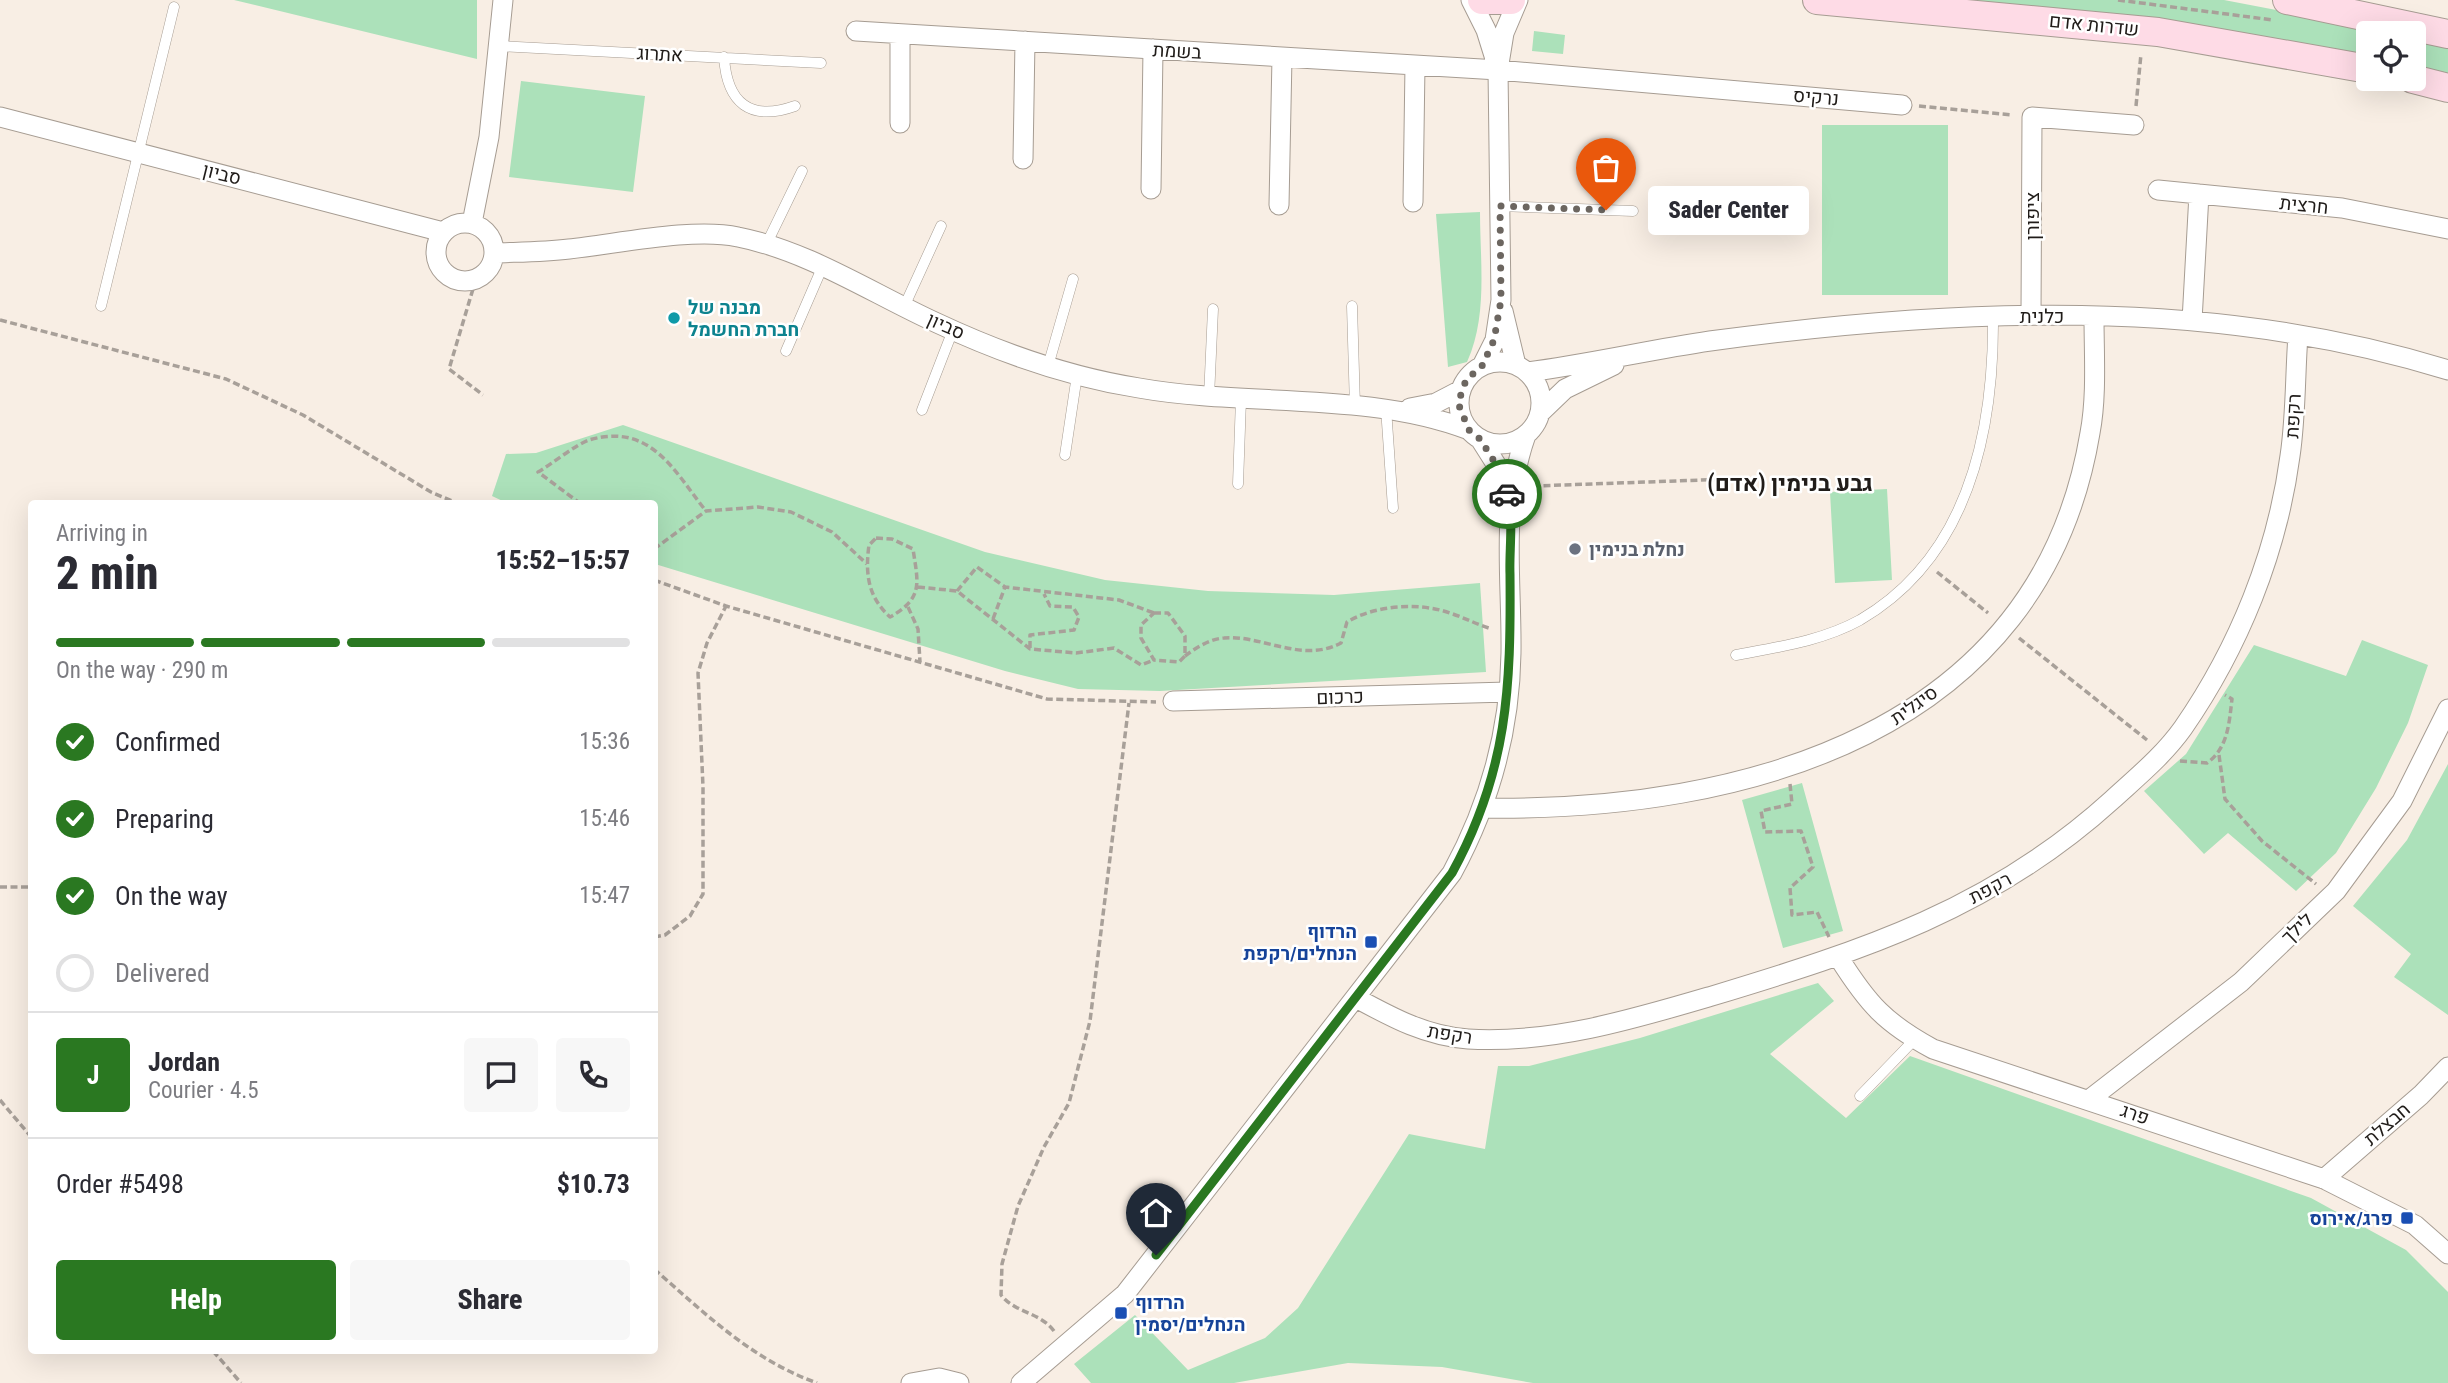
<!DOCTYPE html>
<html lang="en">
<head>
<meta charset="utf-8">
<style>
  :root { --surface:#fff; --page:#f7f7f7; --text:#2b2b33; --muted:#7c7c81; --line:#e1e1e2; --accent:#2a7821 }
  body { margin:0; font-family:"Roboto Condensed",Heebo,sans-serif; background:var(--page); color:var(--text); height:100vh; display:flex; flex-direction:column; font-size:26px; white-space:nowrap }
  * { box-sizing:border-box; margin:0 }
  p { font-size:23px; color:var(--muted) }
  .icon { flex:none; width:38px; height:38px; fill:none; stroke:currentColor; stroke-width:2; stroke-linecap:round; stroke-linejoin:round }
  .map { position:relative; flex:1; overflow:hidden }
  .details { position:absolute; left:28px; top:500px; width:630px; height:854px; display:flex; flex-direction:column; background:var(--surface); border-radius:7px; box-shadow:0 7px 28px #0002 }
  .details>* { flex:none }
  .fabs { position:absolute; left:2356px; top:21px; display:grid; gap:14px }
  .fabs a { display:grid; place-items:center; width:70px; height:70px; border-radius:7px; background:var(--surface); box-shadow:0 7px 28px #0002; font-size:35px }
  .pin { position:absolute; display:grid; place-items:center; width:60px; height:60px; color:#fff; margin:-72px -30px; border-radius:50% 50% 50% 0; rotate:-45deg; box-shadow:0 0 7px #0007 }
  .pin .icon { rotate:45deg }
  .courier { position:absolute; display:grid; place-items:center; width:70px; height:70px; margin:-35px; border:5px solid #2a7821; border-radius:50%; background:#fff; color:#222; box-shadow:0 2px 9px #0007 }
  .bubble { position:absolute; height:49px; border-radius:7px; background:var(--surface); box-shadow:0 7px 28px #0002; font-size:23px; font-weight:800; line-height:49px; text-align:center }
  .summary em { font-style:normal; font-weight:800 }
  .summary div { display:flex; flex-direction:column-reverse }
  .summary { display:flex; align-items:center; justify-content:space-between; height:119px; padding:0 28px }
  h1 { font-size:46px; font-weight:800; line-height:52px }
  .bar { display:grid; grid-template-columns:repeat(4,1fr); gap:10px 7px; align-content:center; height:84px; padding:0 28px }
  .bar i { height:9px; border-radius:5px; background:var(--line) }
  .bar .active { background:var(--accent) }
  .bar p { grid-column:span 4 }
  .line { display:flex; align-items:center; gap:18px; padding:0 28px; border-top:2px solid var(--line) }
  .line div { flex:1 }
  .round { display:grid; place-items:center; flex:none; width:74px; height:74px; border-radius:7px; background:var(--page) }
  ol { padding:0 28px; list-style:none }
  li { display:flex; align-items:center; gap:21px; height:77px }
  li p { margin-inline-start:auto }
  li .icon { padding:7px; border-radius:50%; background:var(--accent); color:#fff; stroke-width:4 }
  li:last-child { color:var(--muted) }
  li i { width:38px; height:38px; border:4px solid var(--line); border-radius:50% }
  .button { display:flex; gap:14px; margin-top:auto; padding:14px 28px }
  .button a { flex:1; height:80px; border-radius:7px; background:var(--accent); color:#fff; font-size:28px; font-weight:800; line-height:80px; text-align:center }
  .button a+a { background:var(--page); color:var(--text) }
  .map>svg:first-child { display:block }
</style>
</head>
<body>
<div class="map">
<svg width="2448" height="1383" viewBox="0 0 2448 1383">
  <rect width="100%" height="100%" fill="#f8eee4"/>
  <path fill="#ace1ba" d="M234 0H477V59Z
    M1939 0H2224L2398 33H2368V58Z
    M1534 31 1565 35 1563 54 1532 51Z
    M2413 37 2448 45V77L2413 68Z
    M521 81 645 96 633 192 509 177Z
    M1822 125H1948V295H1822Z
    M1480 212C1480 262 1488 316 1467 362L1448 367 1436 214Z
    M623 425 985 552 1105 580 1208 591 1334 595 1480 583 1486 672 1160 691 1078 689 1005 671 655 564 654 504H509L492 496 506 454 536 453Z
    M1887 489 1892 580 1835 583 1830 492Z
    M2362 640 2428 665 2408 723 2376 788 2336 853 2296 891 2228 833 2204 854 2144 791 2186 754 2254 645 2346 676Z
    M2448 764V1015L2394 977 2411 954 2353 906 2407 840Z
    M1802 783 1843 931 1783 948 1742 800Z
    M1818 983 1834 1001 1770 1054 1846 1118 1910 1056 2311 1198 2406 1250 2448 1292V1383H1533L1442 1367 1348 1363 1234 1383H1091L1074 1364 1135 1315 1188 1370 1265 1338 1298 1308 1409 1134 1485 1149 1498 1066H1529L1640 1038Z"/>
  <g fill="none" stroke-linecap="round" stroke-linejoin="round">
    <defs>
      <path id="lane" d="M498 46 821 63
        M724 57C727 103 750 122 795 106
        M1500 206 1633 211
        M766 245 802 171
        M101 306 174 7
        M1352 306 1355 407
        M904 307 941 226
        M786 351 822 268
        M1048 366 1073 279
        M1209 397 1213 309
        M1386 408 1393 508
        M922 410 953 330
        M1065 455 1077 375
        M1238 484 1241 399
        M1736 655C1778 647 1822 641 1860 620 1968 557 1994 432 1993 317
        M1860 1096 1915 1039"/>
      <path id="street" d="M1471 0 1486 30 1496 62
        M856 31 1498 70 1902 105
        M0 117 443 232
        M900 123V34
        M1023 159 1025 41
        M1151 189 1153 49
        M2158 190 2342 208 2448 229
        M1413 202 1415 65
        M1279 205 1282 57
        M436 252a29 29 0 1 1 58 0a29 29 0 1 1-58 0Z
        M472 223 489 137 503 0
        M495 253C520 252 545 252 569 249 617 244 693 227 738 237 809 251 873 294 937 323 1001 353 1069 377 1139 388 1246 407 1367 391 1469 430
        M1503 311 1516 365
        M2031 315 2032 117 2134 125
        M2192 321 2199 194
        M1459 403a41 41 0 1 1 82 0a41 41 0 1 1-82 0Z
        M1482 366 1495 340 1501 300 1498 70 1504 33 1518 0
        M1528 372C1589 364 1649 350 1710 341 1953 308 2211 296 2448 370
        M1410 408 1436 403 1461 390
        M1540 413 1565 389 1614 365
        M1480 439 1499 469 1507 496
        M1173 701 1508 692
        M1482 808C1745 812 2040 733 2090 433 2097 396 2094 355 2094 317
        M1839 958C1868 1004 1885 1023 1933 1049L2324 1179 2415 1225 2448 1254
        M1356 998C1393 1018 1426 1036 1468 1039 1551 1044 1634 1019 1712 996 1864 950 1992 909 2112 800 2137 777 2163 756 2183 728 2239 647 2277 553 2290 456 2296 416 2295 375 2298 335
        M2090 1099 2241 982 2336 891 2402 801 2448 709
        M2324 1179 2421 1095 2448 1067
        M911 1383 939 1378 959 1383
        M1021 1383 1125 1294 1452 873C1489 805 1510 731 1511 653 1512 577 1500 508 1526 435"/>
      <path id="secondary" d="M1482 0H1511
        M1817 0 2158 32 2368 69
        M2287 0 2448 34
        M2413 79 2448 88"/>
    </defs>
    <use href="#lane" stroke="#a69c92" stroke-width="11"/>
    <use href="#street" stroke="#a69c92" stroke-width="21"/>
    <use href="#secondary" stroke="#a69c92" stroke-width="30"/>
    <path stroke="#a8a099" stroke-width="3.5" stroke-dasharray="7 3.5" stroke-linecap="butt" d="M2118 0 2273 20
      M1919 106 2012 115
      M2136 106 2141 54
      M476 279 449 369 483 395
      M0 320 226 379 303 415 431 492 459 504
      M1533 486 1730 479
      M581 504 538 472C552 464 575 445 589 440 651 422 674 471 706 511
      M876 538 892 539 913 549C918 583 924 598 890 617 868 597 865 574 869 545Z
      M654 549 706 511 758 507 791 512 832 532 867 564
      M1937 572 1988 613
      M654 580 726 606 1047 699 1156 702
      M918 587 957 591 1030 649 1076 653 1114 648 1141 665 1154 660
      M957 591 977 567 1005 587 1119 600 1154 613
      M908 607 918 629 920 662
      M1154 613H1168L1185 636V656L1179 662 1154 660 1141 638V625Z
      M993 619 1005 587
      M2019 638 2147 740
      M1030 648V635L1074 630 1079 617 1073 607 1050 606 1044 594
      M1185 656C1196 648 1209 639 1224 638 1260 634 1302 664 1341 643L1347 622C1375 605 1419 602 1450 613 1465 618 1478 625 1492 629
      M2219 755 2225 799 2262 841 2316 884
      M2180 761 2207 763C2228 748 2229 724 2232 699L2225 695
      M1790 784 1792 804 1761 811 1765 832 1801 831 1813 867 1790 888 1792 915 1817 912 1829 937
      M0 887H32
      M654 937 665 935 690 916 703 894V787L698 673 707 643 726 606
      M0 1100 32 1138
      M654 1269C707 1315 751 1359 817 1383
      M1054 1331C1040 1312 1015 1313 1001 1295L1002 1264 1018 1206 1044 1147 1069 1103 1090 1021 1129 703
      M213 1351 241 1383"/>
    <use href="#lane" stroke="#fff" stroke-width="10"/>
    <use href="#street" stroke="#fff" stroke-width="19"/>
    <use href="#secondary" stroke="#fedbe6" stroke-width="28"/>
  </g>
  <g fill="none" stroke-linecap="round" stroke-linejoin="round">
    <path stroke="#6c6660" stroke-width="7" stroke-dasharray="0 12.6" d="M1507 494 1499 469 1480 439 1469 430 1458 403 1466 380 1482 366 1494 340 1501 300 1500 206 1606 210"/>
    <path stroke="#2a7821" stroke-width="9" d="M1156 1255 1452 873C1508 771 1511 687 1510 574 1509 550 1514 518 1507 494"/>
  </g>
  <circle fill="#0f9aa8" stroke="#fff" stroke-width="2.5" cx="674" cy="318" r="7"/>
  <circle fill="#6b7280" stroke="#fff" stroke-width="2.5" cx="1575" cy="549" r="7"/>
  <g fill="#1a4fb4" stroke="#fff" stroke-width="2.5">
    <rect x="1364" y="935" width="14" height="14" rx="3.5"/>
    <rect x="2400" y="1211" width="14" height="14" rx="3.5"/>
    <rect x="1114" y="1306" width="14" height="14" rx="3.5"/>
  </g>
  <g text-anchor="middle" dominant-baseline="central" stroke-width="5" stroke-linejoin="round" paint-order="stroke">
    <g font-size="19" fill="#201c19" stroke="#fff">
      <text transform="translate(2094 25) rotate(6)">שדרות אדם</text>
      <text transform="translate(1177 51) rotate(3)">בשמת</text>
      <text transform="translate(660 54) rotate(3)">אתרוג</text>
      <text transform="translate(1816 97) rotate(5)">נרקיס</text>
      <text transform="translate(222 174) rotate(14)">סביון</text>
      <text transform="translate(2304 205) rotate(6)">חרצית</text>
      <text transform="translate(2032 216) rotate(-90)">ציפורן</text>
      <text x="2042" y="316">כלנית</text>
      <text transform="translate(946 326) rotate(24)">סביון</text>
      <text transform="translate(2293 416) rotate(-87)">רקפת</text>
      <text transform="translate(1340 697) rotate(-2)">כרכום</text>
      <text transform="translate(1914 705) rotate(-35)">סיגלית</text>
      <text transform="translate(1990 888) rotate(-28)">רקפת</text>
      <text transform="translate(2297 928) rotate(-44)">לילך</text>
      <text transform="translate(1450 1034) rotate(9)">רקפת</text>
      <text transform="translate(2135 1114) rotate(19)">פרג</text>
      <text transform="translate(2387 1124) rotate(-41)">חבצלת</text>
    </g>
    <g font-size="19" font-weight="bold" fill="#0d838f" stroke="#fff" text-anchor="start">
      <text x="688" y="307">מבנה של<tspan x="688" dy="22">חברת החשמל</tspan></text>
    </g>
    <g font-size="19" font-weight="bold" fill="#5b616d" stroke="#fff" text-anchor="start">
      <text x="1589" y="549">נחלת בנימין</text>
    </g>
    <g font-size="19" font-weight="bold" fill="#164399" stroke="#fff" text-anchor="end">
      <text x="1357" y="931">הרדוף<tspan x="1357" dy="22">הנחלים/רקפת</tspan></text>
      <text x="2393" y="1218">פרג/אירוס</text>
      <text x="1135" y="1302" text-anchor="start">הרדוף<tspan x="1135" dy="22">הנחלים/יסמין</tspan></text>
    </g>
    <g font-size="23" font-weight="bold" fill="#201c19" stroke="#fff">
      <text x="1790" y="483">גבע בנימין (אדם)</text>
    </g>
  </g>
</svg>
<div class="fabs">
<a><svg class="icon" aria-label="locate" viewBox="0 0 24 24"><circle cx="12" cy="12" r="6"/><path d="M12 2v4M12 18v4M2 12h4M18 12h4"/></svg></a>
</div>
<div class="pin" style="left:1606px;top:210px;background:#ea580c"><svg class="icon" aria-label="bag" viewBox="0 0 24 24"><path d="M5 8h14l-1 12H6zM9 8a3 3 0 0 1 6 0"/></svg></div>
<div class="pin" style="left:1156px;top:1255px;background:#1f2937"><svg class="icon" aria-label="home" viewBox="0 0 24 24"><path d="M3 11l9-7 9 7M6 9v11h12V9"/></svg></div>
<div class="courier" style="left:1507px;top:494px"><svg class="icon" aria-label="car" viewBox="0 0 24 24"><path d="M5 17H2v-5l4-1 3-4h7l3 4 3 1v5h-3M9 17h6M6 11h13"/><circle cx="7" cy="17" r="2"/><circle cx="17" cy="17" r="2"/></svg></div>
<div class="bubble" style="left:1648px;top:186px;width:161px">Sader Center</div>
<section class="details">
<div class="summary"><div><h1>2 min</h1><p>Arriving in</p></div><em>15:52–15:57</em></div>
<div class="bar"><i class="active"></i><i class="active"></i><i class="active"></i><i></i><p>On the way · 290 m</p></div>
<ol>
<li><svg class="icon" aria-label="check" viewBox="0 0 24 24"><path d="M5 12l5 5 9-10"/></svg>Confirmed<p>15:36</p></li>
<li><svg class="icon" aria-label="check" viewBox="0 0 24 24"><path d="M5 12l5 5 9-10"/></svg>Preparing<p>15:46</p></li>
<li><svg class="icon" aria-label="check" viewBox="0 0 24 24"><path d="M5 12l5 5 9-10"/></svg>On the way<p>15:47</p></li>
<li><i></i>Delivered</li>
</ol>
<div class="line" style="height:126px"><b class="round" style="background:var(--accent);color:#fff">J</b><div><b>Jordan</b><p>Courier · 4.5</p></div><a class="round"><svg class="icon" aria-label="chat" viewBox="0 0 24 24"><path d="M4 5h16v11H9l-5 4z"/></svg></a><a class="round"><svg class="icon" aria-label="phone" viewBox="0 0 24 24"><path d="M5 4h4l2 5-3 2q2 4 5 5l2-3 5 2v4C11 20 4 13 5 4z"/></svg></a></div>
<div class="line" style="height:91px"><div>Order #5498</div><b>$10.73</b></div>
<div class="button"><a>Help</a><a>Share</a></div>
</section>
</div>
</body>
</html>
